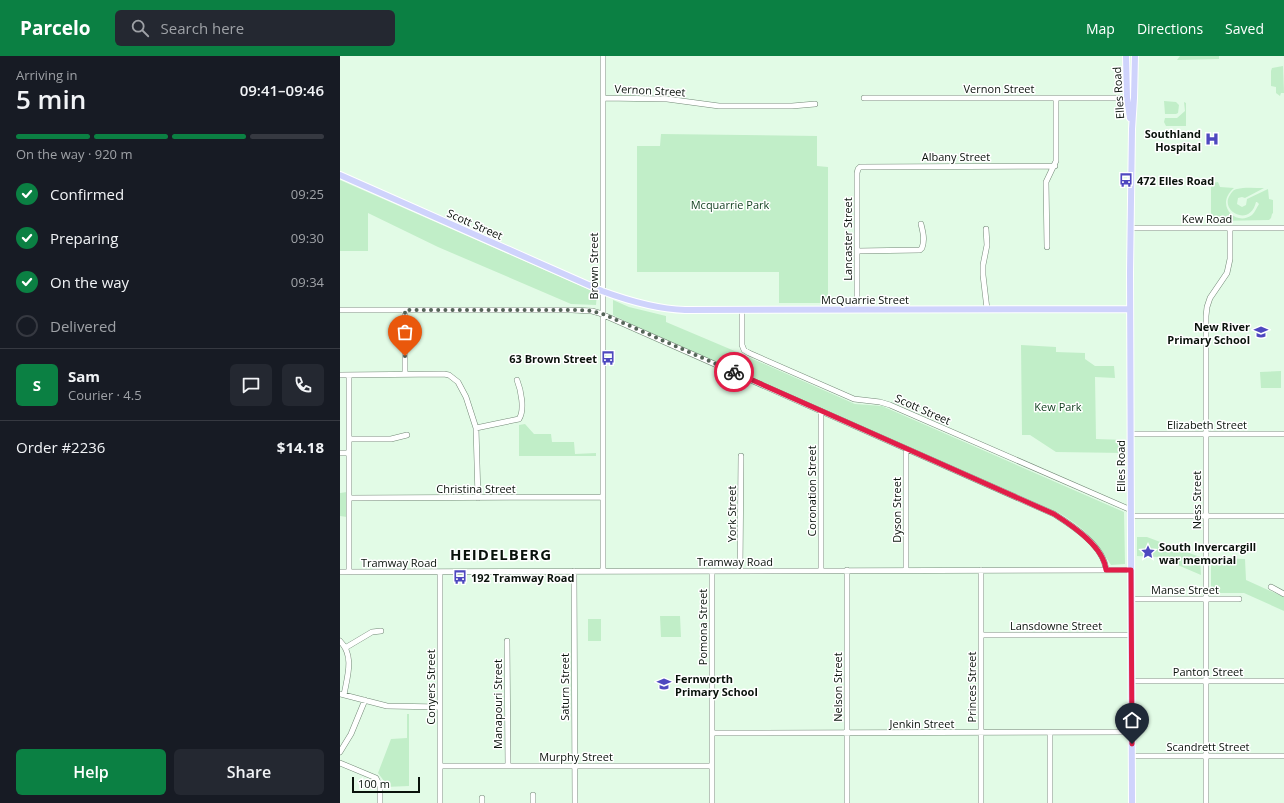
<!DOCTYPE html>
<html lang="en">
<head>
<meta charset="utf-8">
<style>
  :root { --surface:#171b24; --page:#242831; --text:#f1f3f6; --muted:#9ea1a6; --line:#363941; --accent:#0b8043 }
  body { margin:0; font-family:"Open Sans",sans-serif; background:var(--page); color:var(--text); height:100vh; display:flex; flex-direction:column; font-size:15px; white-space:nowrap }
  * { box-sizing:border-box; margin:0 }
  p { font-size:13px; color:var(--muted) }
  .icon { flex:none; width:22px; height:22px; fill:none; stroke:currentColor; stroke-width:2; stroke-linecap:round; stroke-linejoin:round }
  .map { position:relative; flex:1; overflow:hidden }
  .panel { display:flex; flex-direction:column; background:var(--surface); width:340px }
  .panel>* { flex:none }
  .scale { position:absolute; left:12px; bottom:10px; width:68px; box-sizing:border-box; padding-left:4px; border:2px solid #09120b; border-top:0; font-size:11px; line-height:14px; white-space:nowrap; color:#09120b; -webkit-text-stroke:3px #fff; paint-order:stroke }
  .pin { position:absolute; display:grid; place-items:center; width:34px; height:34px; color:#fff; margin:-41px -17px; border-radius:50% 50% 50% 0; rotate:-45deg; box-shadow:0 0 4px #0007 }
  .pin .icon { rotate:45deg }
  .courier { position:absolute; display:grid; place-items:center; width:40px; height:40px; margin:-20px; border:3px solid #e11d48; border-radius:50%; background:#fff; color:#222; box-shadow:0 1px 5px #0007 }
  .headline em { font-style:normal; font-weight:600 }
  .headline div { display:flex; flex-direction:column-reverse }
  .headline { display:flex; align-items:center; justify-content:space-between; height:68px; padding:0 16px }
  h1 { font-size:26px; font-weight:600; line-height:30px }
  .bar { display:grid; grid-template-columns:repeat(4,1fr); gap:6px 4px; align-content:center; height:48px; padding:0 16px }
  .bar i { height:5px; border-radius:3px; background:var(--line) }
  .bar .on { background:var(--accent) }
  .bar p { grid-column:span 4 }
  .line { display:flex; align-items:center; gap:10px; padding:0 16px; border-top:1px solid var(--line) }
  .line div { flex:1 }
  .round { display:grid; place-items:center; flex:none; width:42px; height:42px; border-radius:6px; background:var(--page) }
  ol { padding:0 16px; list-style:none }
  li { display:flex; align-items:center; gap:12px; height:44px }
  li p { margin-inline-start:auto }
  li .icon { padding:4px; border-radius:50%; background:var(--accent); color:#fff; stroke-width:4 }
  li:last-child { color:var(--muted) }
  li i { width:22px; height:22px; border:2px solid var(--line); border-radius:50% }
  .action { display:flex; gap:8px; margin-top:auto; padding:8px 16px }
  .action a { flex:1; height:46px; border-radius:6px; background:var(--accent); color:#fff; font-size:16px; font-weight:600; line-height:46px; text-align:center }
  .action a+a { background:var(--page); color:var(--text) }
  header { display:flex; align-items:center; gap:24px; box-sizing:border-box; height:56px; padding:0 20px; background:var(--accent); color:#fff }
  header strong { font-size:19px }
  nav { display:flex; gap:22px; margin-inline-start:auto; font-size:14px }
  .search { width:280px; height:36px; background:var(--page); display:flex; align-items:center; gap:10px; box-sizing:border-box; padding:0 14px; border-radius:6px; color:var(--muted); font-size:15px }
  main { display:flex; flex:1; min-height:0 }
  .map>svg:first-child { display:block }
</style>
</head>
<body>
<header>
<strong>Parcelo</strong>
<div class="search"><svg class="icon" aria-label="search" viewBox="0 0 24 24"><circle cx="10" cy="10" r="6"/><path d="M15 15l6 6"/></svg>Search here</div>
<nav><a>Map</a><a>Directions</a><a>Saved</a></nav>
</header>
<main>
<section class="panel">
<div class="headline"><div><h1>5 min</h1><p>Arriving in</p></div><em>09:41–09:46</em></div>
<div class="bar"><i class="on"></i><i class="on"></i><i class="on"></i><i></i><p>On the way · 920 m</p></div>
<ol>
<li><svg class="icon" aria-label="check" viewBox="0 0 24 24"><path d="M5 12l5 5 9-10"/></svg>Confirmed<p>09:25</p></li>
<li><svg class="icon" aria-label="check" viewBox="0 0 24 24"><path d="M5 12l5 5 9-10"/></svg>Preparing<p>09:30</p></li>
<li><svg class="icon" aria-label="check" viewBox="0 0 24 24"><path d="M5 12l5 5 9-10"/></svg>On the way<p>09:34</p></li>
<li><i></i>Delivered</li>
</ol>
<div class="line" style="height:72px"><b class="round" style="background:var(--accent);color:#fff">S</b><div><b>Sam</b><p>Courier · 4.5</p></div><a class="round"><svg class="icon" aria-label="chat" viewBox="0 0 24 24"><path d="M4 5h16v11H9l-5 4z"/></svg></a><a class="round"><svg class="icon" aria-label="phone" viewBox="0 0 24 24"><path d="M5 4h4l2 5-3 2q2 4 5 5l2-3 5 2v4C11 20 4 13 5 4z"/></svg></a></div>
<div class="line" style="height:52px"><div>Order #2236</div><b>$14.18</b></div>
<div class="action"><a>Help</a><a>Share</a></div>
</section>
<div class="map">
<svg width="944" height="747" viewBox="0 0 944 747">
  <rect width="100%" height="100%" fill="#e2fbe6"/>
  <path fill="#c1eec8" d="M840 0H879V3L837 4Z
    M943 10 944 37H941L940 40 936 37V31L931 30V15L932 12Z
    M824 45 836 46 839 49 838 57 836 58H825Z
    M844 46 846 47V70H826L824 66 825 62H837L845 55Z
    M321 78 477 80V110L488 111V247H439V216H297V90H320Z
    M0 124 257 237 256 249 231 248 98 191 28 157V195H0V143L5 145 0 143Z
    M878 126 880 131 894 132C874 149 896 171 912 159 915 156 917 151 919 148L917 146H916C910 172 879 155 890 139 891 137 894 133 897 133 904 131 915 132 924 132L905 142 902 141 898 142 897 148 902 151 906 149 907 143 928 133 929 143 933 144V157L932 158 931 162 929 164 876 165 874 164 871 157V130L873 127Z
    M273 244 289 251 326 260V266L397 296 515 348 542 350 784 456 785 508 771 509C755 483 744 472 719 457L305 275 273 259Z
    M681 289 716 291V296L745 297V303L755 310H774L775 322 755 321 756 383 785 384V397L716 396 690 379H682Z
    M941 315V332H921L920 316Z
    M185 368 194 378H211L212 386H234L235 398 256 397V400H179V369Z
    M7 436V461L0 460V437Z
    M797 481H807L860 501 861 519 819 501 797 500Z
    M871 502 905 503 906 524 944 541V555L904 537H871Z
    M320 560H340L341 581H321Z
    M248 563H261V585H248Z
    M67 658H69V730L45 731 44 725 38 717 51 683 67 682Z"/>
  <g fill="none" stroke-linecap="round" stroke-linejoin="round">
    <defs>
      <path id="minor" d="M263 0V515
        M263 42 327 43 379 50H452L475 48
        M524 42H791
        M790 172H944
        M646 173 647 189 643 209V219L647 253
        M707 191 706 126 716 105V42
        M517 195 580 194 582 192C585 184 583 176 581 168
        M517 253V117L518 113 520 111 715 110
        M0 254H232L252 255 259 257 714 458C733 470 764 490 766 514
        M65 254V318
        M402 254V289L404 294 409 297 514 343 540 346 550 349 791 454
        M0 319 104 318 109 319 118 326 126 341 136 372 138 442
        M136 372 179 363C185 354 181 334 177 324
        M790 378H944
        M9 383H51L67 379
        M0 397H9
        M9 442 263 441
        M791 460H944
        M481 514V355
        M507 514V747
        M566 514V393
        M641 514V747
        M234 515 235 747
        M400 515 401 400
        M0 516 791 514
        M9 516V319
        M100 516V747
        M931 531 944 538
        M792 543H899
        M641 579H792
        M0 585C15 600 7 621 4 639
        M167 585 168 710
        M5 592 32 576 41 575
        M792 625H944
        M0 638 47 650 100 651
        M372 677 792 676
        M710 677V747
        M0 696 11 678 25 644
        M792 700H944
        M0 707 36 722 40 730V747
        M100 710H372
        M193 739V747
        M142 742V747
        M372 747V515
        M866 747V260L867 251 870 242 887 217 890 203V172"/>
      <path id="major" d="M786 0 787 42 790 62
        M0 119 262 235C289 245 316 253 345 254L790 253
        M792 747 790 216 792 73 794 42 795 0"/>
    </defs>
    <use href="#minor" stroke="#738977" stroke-width="6"/>
    <use href="#major" stroke="#fff" stroke-width="8"/>
    <use href="#minor" stroke="#fff" stroke-width="5"/>
    <use href="#major" stroke="#cfd3fc" stroke-width="6"/>
  </g>
  <g fill="none" stroke-linecap="round" stroke-linejoin="round">
    <path stroke="#556458" stroke-width="4" stroke-dasharray="0 7.2" d="M65 300V254H240L252 255 263 258 394 316"/>
    <path stroke="#e11d48" stroke-width="5" d="M394 316 714 458C733 470 764 491 766 514H791L792 688"/>
  </g>
  <defs>
    <symbol id="hospital-bare" viewBox="-9 -9 18 18"><path d="M-5-5h3v3.5h4V-5h3V5h-3V1.5h-4V5h-3Z" fill="#4e48bf" stroke="#fff" stroke-width="2.5" paint-order="stroke"/></symbol>
    <symbol id="bus-bare" viewBox="-9 -9 18 18"><path d="M-5-6H5V4H4V6H2V4H-2V6H-4V4H-5ZM-3.5-4V0h7V-4ZM-3.5 1.2v1.5H-2V1.2ZM2 1.2v1.5H3.5V1.2Z" fill="#4e48bf" stroke="#fff" stroke-width="2.5" paint-order="stroke"/></symbol>
    <symbol id="school-bare" viewBox="-9 -9 18 18"><path d="M0-5L7-2L0 1L-7-2ZM-4 1L0 2.5L4 1V4Q0 6-4 4Z" fill="#4e48bf" stroke="#fff" stroke-width="2.5" paint-order="stroke"/></symbol>
    <symbol id="sight-bare" viewBox="-9 -9 18 18"><path d="M0-6L1.8-2.2L6-1.7L2.9 1.2L3.7 5.4L0 3.3L-3.7 5.4L-2.9 1.2L-6-1.7L-1.8-2.2Z" fill="#4e48bf" stroke="#fff" stroke-width="2.5" paint-order="stroke"/></symbol>
  </defs>
  <g fill-rule="evenodd">
    <use href="#hospital-bare" x="862" y="73" width="20" height="20"/>
    <use href="#bus-bare" x="776" y="114" width="20" height="20"/>
    <use href="#school-bare" x="911" y="266" width="20" height="20"/>
    <use href="#bus-bare" x="258" y="292" width="20" height="20"/>
    <use href="#sight-bare" x="798" y="486" width="20" height="20"/>
    <use href="#bus-bare" x="110" y="511" width="20" height="20"/>
    <use href="#school-bare" x="314" y="618" width="20" height="20"/>
  </g>
  <g text-anchor="middle" dominant-baseline="central" stroke-width="3" stroke-linejoin="round" paint-order="stroke">
    <g font-size="11" fill="#09120b" stroke="#fff">
      <text x="659" y="32">Vernon Street</text>
      <text transform="translate(310 34) rotate(3)">Vernon Street</text>
      <text transform="translate(778 37) rotate(-94)">Elles Road</text>
      <text x="616" y="100">Albany Street</text>
      <text x="867" y="162">Kew Road</text>
      <text transform="translate(135 168) rotate(24)">Scott Street</text>
      <text transform="translate(507 183) rotate(-90)">Lancaster Street</text>
      <text transform="translate(253 210) rotate(-90)">Brown Street</text>
      <text x="525" y="243">McQuarrie Street</text>
      <text transform="translate(583 353) rotate(24)">Scott Street</text>
      <text x="867" y="368">Elizabeth Street</text>
      <text transform="translate(780 410) rotate(-90)">Elles Road</text>
      <text x="136" y="432">Christina Street</text>
      <text transform="translate(471 435) rotate(-90)">Coronation Street</text>
      <text transform="translate(856 444) rotate(-90)">Ness Street</text>
      <text transform="translate(556 454) rotate(-90)">Dyson Street</text>
      <text transform="translate(391 458) rotate(-90)">York Street</text>
      <text x="395" y="505">Tramway Road</text>
      <text x="59" y="506">Tramway Road</text>
      <text x="845" y="533">Manse Street</text>
      <text x="716" y="569">Lansdowne Street</text>
      <text transform="translate(362 571) rotate(-90)">Pomona Street</text>
      <text x="868" y="615">Panton Street</text>
      <text transform="translate(90 631) rotate(-90)">Conyers Street</text>
      <text transform="translate(224 631) rotate(-90)">Saturn Street</text>
      <text transform="translate(497 631) rotate(-90)">Nelson Street</text>
      <text transform="translate(631 631) rotate(-90)">Princes Street</text>
      <text transform="translate(157 648) rotate(-90)">Manapouri Street</text>
      <text x="582" y="667">Jenkin Street</text>
      <text x="868" y="690">Scandrett Street</text>
      <text x="236" y="700">Murphy Street</text>
    </g>
    <g font-size="11" font-weight="bold" fill="#09120b" stroke="#fff" text-anchor="start">
      <text x="861" y="77" text-anchor="end">Southland<tspan x="861" dy="13">Hospital</tspan></text>
      <text x="797" y="124">472 Elles Road</text>
      <text x="910" y="270" text-anchor="end">New River<tspan x="910" dy="13">Primary School</tspan></text>
      <text x="257" y="302" text-anchor="end">63 Brown Street</text>
      <text x="819" y="490">South Invercargill<tspan x="819" dy="13">war memorial</tspan></text>
      <text x="131" y="521">192 Tramway Road</text>
      <text x="335" y="622">Fernworth<tspan x="335" dy="13">Primary School</tspan></text>
    </g>
    <g font-size="11" fill="#0f3d1d" stroke="#fff">
      <text x="390" y="148">Mcquarrie Park</text>
      <text x="718" y="350">Kew Park</text>
    </g>
    <g font-size="15" font-weight="bold" letter-spacing="1" fill="#09120b" stroke="#fff">
      <text x="161" y="498">HEIDELBERG</text>
    </g>
  </g>
</svg>
<div class="scale">100 m</div>
<div class="pin" style="left:65px;top:300px;background:#ea580c"><svg class="icon" aria-label="bag" viewBox="0 0 24 24"><path d="M5 8h14l-1 12H6zM9 8a3 3 0 0 1 6 0"/></svg></div>
<div class="pin" style="left:792px;top:688px;background:#1f2937"><svg class="icon" aria-label="home" viewBox="0 0 24 24"><path d="M3 11l9-7 9 7M6 9v11h12V9"/></svg></div>
<div class="courier" style="left:394px;top:316px"><svg class="icon" aria-label="bike" viewBox="0 0 24 24"><circle cx="6" cy="16" r="4"/><circle cx="18" cy="16" r="4"/><path d="M6 16l4-8h5l3 8M10 8l3 8H6M13 5h3"/></svg></div>
</div>
</main>
</body>
</html>
